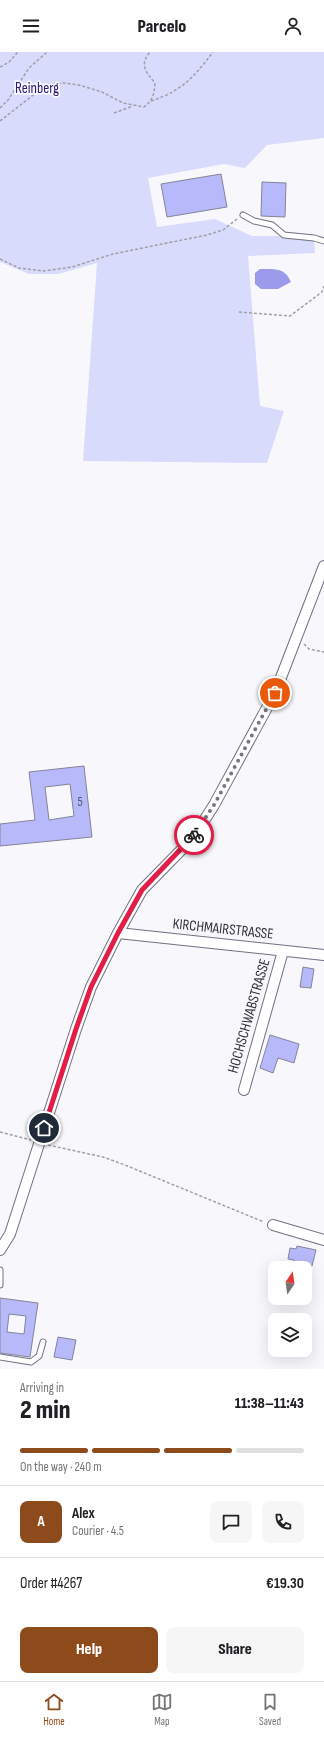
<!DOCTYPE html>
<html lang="en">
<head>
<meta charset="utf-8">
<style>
  :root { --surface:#fff; --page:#f6f6f6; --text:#202124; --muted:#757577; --line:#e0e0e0; --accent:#8d4a1a }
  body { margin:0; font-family:"Sofia Sans Condensed",sans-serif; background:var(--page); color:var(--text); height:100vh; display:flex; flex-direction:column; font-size:15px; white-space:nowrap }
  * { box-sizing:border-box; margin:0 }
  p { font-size:13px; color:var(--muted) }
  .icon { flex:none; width:22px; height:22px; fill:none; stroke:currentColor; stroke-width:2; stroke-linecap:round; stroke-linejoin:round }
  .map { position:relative; height:1317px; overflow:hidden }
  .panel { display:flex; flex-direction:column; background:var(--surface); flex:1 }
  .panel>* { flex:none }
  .needle { width:26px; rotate:13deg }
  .controls { position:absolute; left:268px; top:1209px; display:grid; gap:8px }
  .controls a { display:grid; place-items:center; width:44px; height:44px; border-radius:8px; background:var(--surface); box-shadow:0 4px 16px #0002; font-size:20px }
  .pin { position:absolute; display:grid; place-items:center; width:34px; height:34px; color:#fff; margin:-17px; border:2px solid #fff; border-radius:50%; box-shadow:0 1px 4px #0007 }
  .courier { position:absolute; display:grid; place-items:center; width:40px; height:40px; margin:-20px; border:3px solid #e11d48; border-radius:50%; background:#fff; color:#222; box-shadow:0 1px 5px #0007 }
  .summary em { font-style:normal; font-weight:800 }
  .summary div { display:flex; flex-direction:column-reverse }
  .summary { display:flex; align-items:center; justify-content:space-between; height:68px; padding:0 20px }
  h1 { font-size:26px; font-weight:800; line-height:30px }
  .bar { display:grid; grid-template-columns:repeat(4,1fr); gap:6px 4px; align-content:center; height:48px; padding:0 20px }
  .bar i { height:5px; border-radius:3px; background:var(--line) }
  .bar .current { background:var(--accent) }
  .bar p { grid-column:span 4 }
  .line { display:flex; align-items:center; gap:10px; padding:0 20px; border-top:1px solid var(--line) }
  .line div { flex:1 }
  .round { display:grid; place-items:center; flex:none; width:42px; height:42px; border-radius:8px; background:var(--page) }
  .primary-button { display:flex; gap:8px; margin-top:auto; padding:8px 20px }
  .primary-button a { flex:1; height:46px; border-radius:8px; background:var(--accent); color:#fff; font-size:16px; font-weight:800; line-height:46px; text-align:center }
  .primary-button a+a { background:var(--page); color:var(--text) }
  header { display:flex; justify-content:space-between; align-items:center; height:52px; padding:0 20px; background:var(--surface); font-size:18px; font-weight:800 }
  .tabs { display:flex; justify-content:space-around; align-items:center; height:56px; border-top:1px solid var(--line); background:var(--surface); font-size:11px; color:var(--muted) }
  .tabs a { display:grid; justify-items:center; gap:2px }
  .tabs .current { color:var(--accent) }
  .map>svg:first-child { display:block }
</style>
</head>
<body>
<header><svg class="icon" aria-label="menu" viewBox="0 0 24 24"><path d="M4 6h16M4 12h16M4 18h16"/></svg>Parcelo<svg class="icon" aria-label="person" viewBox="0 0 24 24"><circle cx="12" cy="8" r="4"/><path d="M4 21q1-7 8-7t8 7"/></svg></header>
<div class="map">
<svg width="324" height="1317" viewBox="0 0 324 1317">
  <rect width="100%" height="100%" fill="#f8f8fc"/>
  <path fill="#d9dbfc" d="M0 0H324V86L267 93 245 116 224 112 148 126 157 175 215 167 252 184H314L315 201 248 204 260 354 284 359 267 411 83 409 97 211 58 222H29L0 210Z"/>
  <path fill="#9b9aeb" d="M260 217C274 217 285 215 291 230L278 237H261L255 232V221Z"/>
  <path fill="#b8b9fb" stroke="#838496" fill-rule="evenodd" d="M221 122 227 155 167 165 161 132Z
    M262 130 286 131 285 165 261 164Z
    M84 714 92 785 0 794V772L35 768 29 720ZM70 732 74 764 49 768 45 735Z
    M303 915 314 917 311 936 300 935Z
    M270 983 299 992 294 1011 278 1006 273 1021 260 1016Z
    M297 1194 316 1198 312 1214H310V1216H292L294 1208 288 1207 290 1196 296 1197Z
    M0 1246 38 1251 30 1305 0 1301ZM9 1262 26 1264 24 1282 7 1280Z
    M58 1285 76 1288 72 1308 54 1305Z"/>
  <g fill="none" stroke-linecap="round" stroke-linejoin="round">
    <defs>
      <path id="service" d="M243 163 254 169 272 173 284 183 314 186 324 189
        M0 1218V1233
        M0 1305 31 1310 39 1304 43 1290"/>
      <path id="minor" d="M118 881 324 903
        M244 1038 283 899
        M273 1173 324 1188
        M0 1198 10 1182 76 977 91 935 118 881 142 838 193 786 214 753 275 641 324 514"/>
    </defs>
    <use href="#service" stroke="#707082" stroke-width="7"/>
    <use href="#minor" stroke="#707082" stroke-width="12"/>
    <path stroke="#9f9fa5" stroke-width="1.5" stroke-dasharray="3 2" stroke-linecap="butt" d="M0 15 9 10 18 0
      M151 49C182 39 194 25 213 0
      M0 56 8 48 29 16 47 0
      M114 61 133 54
      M0 69 37 40 49 32 64 31 79 33 102 40 123 51 144 55C153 48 154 43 155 31 146 20 139 13 150 0
      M0 207 19 216 43 219 72 215 113 202 207 183 223 178 237 167
      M239 260 290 264 322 240 324 234
      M304 592 309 597 324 600
      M0 1080 31 1088
      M48 1093 103 1105 125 1113 264 1170"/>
    <use href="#service" stroke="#fff" stroke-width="5"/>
    <use href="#minor" stroke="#fff" stroke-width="10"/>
  </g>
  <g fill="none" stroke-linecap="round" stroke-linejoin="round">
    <path stroke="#77777e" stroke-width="4" stroke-dasharray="0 7.2" d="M194 783 214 753 275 641"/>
    <path stroke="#e11d48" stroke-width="5" d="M44 1076 76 977 91 935 118 881 142 838 194 783"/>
  </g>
  <g text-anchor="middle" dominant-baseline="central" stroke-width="3.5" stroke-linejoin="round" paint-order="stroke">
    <g font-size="13" fill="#54546a">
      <text x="80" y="750">5</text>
    </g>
    <g font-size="15" fill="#2d1a76" stroke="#f8f8fc">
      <text x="37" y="36">Reinberg</text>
    </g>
    <g font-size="15" fill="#32323a" stroke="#f8f8fc">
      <text transform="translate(223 877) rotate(6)">KIRCHMAIRSTRASSE</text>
      <text transform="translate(249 964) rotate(-74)">HOCHSCHWABSTRASSE</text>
    </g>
  </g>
</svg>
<div class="controls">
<a><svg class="needle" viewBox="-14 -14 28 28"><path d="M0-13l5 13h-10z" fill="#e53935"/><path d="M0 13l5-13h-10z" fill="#757577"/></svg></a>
<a><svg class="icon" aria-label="layers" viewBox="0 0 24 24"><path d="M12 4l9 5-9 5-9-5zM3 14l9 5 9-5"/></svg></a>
</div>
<div class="pin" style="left:275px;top:641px;background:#ea580c"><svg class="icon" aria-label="bag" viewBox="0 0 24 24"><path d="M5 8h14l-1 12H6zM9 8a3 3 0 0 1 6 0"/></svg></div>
<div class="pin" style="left:44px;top:1076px;background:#1f2937"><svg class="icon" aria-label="home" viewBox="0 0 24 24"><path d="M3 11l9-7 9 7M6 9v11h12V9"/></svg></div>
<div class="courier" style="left:194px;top:783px"><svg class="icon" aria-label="bike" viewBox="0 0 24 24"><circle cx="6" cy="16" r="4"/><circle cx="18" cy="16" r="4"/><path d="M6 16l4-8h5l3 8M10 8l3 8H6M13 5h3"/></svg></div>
</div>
<section class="panel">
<div class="summary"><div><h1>2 min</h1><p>Arriving in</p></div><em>11:38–11:43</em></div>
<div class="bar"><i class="current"></i><i class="current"></i><i class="current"></i><i></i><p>On the way · 240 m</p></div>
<div class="line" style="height:72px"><b class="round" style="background:var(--accent);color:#fff">A</b><div><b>Alex</b><p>Courier · 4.5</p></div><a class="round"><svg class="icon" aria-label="chat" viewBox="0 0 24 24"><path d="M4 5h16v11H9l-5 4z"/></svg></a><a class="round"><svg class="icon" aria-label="phone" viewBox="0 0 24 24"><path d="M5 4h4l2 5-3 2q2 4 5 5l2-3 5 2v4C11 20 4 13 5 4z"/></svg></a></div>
<div class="line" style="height:52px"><div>Order #4267</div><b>€19.30</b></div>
<div class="primary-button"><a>Help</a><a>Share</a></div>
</section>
<nav class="tabs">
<a class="current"><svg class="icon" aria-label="home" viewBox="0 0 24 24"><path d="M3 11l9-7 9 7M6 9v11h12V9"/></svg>Home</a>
<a><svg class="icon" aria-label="map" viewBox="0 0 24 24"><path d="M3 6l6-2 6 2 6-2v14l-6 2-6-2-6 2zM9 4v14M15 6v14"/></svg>Map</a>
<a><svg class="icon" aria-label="saved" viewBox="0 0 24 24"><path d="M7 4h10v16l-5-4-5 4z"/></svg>Saved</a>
</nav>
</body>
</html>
